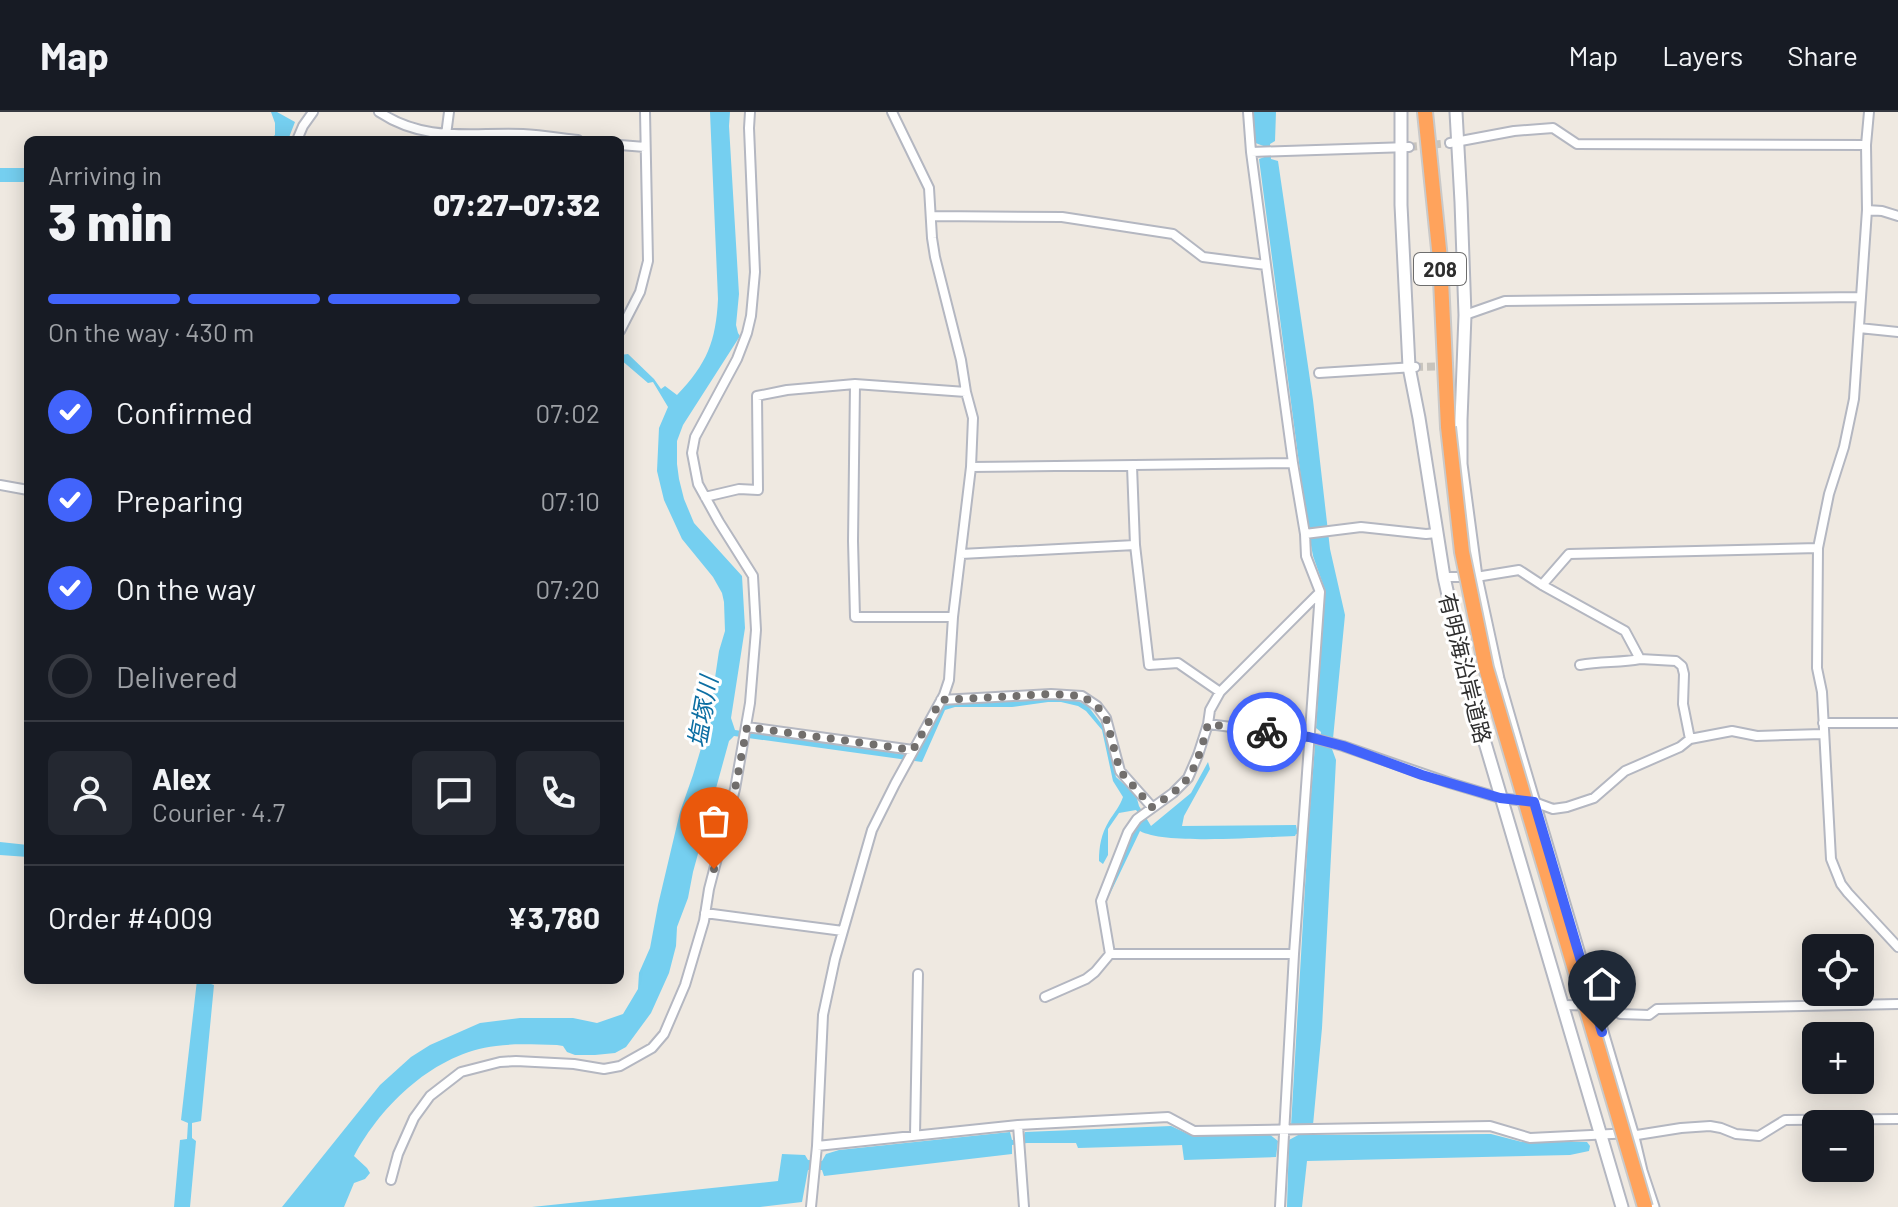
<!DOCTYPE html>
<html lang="en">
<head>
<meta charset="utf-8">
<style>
  :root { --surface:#171b24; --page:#242831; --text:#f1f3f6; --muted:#9ea1a6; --line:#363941; --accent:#4264fb }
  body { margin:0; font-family:Barlow,"Noto Sans JP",sans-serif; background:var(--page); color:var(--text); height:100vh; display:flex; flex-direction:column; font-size:30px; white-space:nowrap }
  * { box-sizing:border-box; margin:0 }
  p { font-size:26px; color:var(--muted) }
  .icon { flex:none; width:44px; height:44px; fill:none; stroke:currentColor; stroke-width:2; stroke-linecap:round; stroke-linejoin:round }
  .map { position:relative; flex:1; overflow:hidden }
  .details { position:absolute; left:24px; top:24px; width:600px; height:848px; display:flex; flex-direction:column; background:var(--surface); border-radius:12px; box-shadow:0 4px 20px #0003 }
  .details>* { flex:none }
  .tools { position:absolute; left:1802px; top:822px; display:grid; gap:16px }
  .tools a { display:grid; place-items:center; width:72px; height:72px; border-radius:12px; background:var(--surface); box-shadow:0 4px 20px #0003; font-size:40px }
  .pin { position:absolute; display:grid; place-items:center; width:68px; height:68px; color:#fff; margin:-82px -34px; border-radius:50% 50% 50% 0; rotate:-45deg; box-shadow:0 0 8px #0007 }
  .pin .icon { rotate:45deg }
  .courier { position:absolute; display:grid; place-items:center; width:80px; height:80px; margin:-40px; border:6px solid #4264fb; border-radius:50%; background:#fff; color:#222; box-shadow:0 2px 10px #0007 }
  .overview em { font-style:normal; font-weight:800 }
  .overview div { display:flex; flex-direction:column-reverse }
  .overview { display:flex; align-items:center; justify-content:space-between; height:136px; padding:0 24px }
  h1 { font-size:52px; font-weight:800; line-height:60px }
  .bar { display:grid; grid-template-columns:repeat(4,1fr); gap:12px 8px; align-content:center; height:96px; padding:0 24px }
  .bar i { height:10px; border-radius:6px; background:var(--line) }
  .bar .selected { background:var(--accent) }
  .bar p { grid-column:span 4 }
  .line { display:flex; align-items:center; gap:20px; padding:0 24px; border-top:2px solid var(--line) }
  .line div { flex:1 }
  .round { display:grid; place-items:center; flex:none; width:84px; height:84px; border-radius:12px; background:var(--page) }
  ol { padding:0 24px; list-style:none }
  li { display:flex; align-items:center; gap:24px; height:88px }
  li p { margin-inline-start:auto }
  li .icon { padding:8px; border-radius:50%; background:var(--accent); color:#fff; stroke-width:4 }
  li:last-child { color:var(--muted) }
  li i { width:44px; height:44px; border:4px solid var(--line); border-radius:50% }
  header { display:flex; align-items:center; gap:48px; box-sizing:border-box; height:112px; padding:0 40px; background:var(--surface); border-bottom:2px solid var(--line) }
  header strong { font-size:38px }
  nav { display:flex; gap:44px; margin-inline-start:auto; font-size:28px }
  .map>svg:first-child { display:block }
</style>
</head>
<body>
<header>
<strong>Map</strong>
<nav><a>Map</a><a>Layers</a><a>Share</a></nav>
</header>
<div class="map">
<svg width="1898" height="1095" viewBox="0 0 1898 1095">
  <rect width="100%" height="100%" fill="#efe9e1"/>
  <path fill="#75cff0" d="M271 0H277L295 10 288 28H269L275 23V11Z
    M710 0H730L729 14 739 182 736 213 738 221 740 224 683 313 677 329V352L679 367 684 387 694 411 742 464 745 516 731 606 735 618 915 644 944 592 955 590 1028 589 1056 586 1078 589 1088 594 1103 614 1116 665 1136 683 1139 694 1151 714 1191 681 1208 650 1210 657 1184 704 1182 714 1296 713 1297 718 1308 719 1315 633 1320 632 1321 620 1316 616 1325 478 1313 444 1307 412 1259 47 1267 44 1266 35 1253 30V0H1276L1275 29 1270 32 1271 47 1278 49 1313 288 1330 437 1345 503 1332 637 1336 648 1322 916 1313 1013 1309 1014 1310 1023 1491 1022 1522 1030H1587L1590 1034 1589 1039 1570 1043 1307 1049 1302 1095H1287L1289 1028 1300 1022V1016L1291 1014 1308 724 1296 722 1295 724C1262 725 1165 733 1140 719L1109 784 1108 779C1118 755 1124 726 1144 708L1136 698 1119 701 1108 717V743L1103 752 1099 749C1099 735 1101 722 1109 709 1114 701 1120 694 1123 685L1113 669 1102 618 1086 599 1078 594 1061 590H1048L1012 595H955L945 598 922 650 734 624 729 629 693 760 688 786 677 815 676 834 669 861 651 901 626 935 615 941 595 943H575L567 940 563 934 557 933C537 933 516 931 496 934 435 941 382 992 354 1044L367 1056 370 1061 365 1067 354 1071 344 1095H282L380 973 411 945 430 933 480 911 520 906H573L597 911 623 902 638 877 639 861 650 836 658 793 680 700 693 663 708 613 719 539 725 519 724 490 722 481 713 465 682 427 664 388 657 359 659 316 668 295 653 270 648 271 620 247V243L628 242 654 267 661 277 665 274 677 283C707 252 716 229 718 187Z
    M0 56H28V70H0Z
    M0 730 28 733V745L0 743Z
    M197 868H206L205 870 214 873 201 1009 192 1011V1026L196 1029 190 1095H174L180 1028 187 1027 188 1011 181 1008Z
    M1171 1014 1188 1022H1269L1278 1029 1276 1045 1184 1048 1182 1033 1078 1036 1076 1031H1027L1012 1033V1042L824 1064 822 1058H808L802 1090 760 1095H532L778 1069 782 1042 805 1043 808 1048 822 1049 826 1042 839 1038 1010 1020 1012 1028 1023 1026 1025 1020Z"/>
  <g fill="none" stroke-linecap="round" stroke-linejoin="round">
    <path stroke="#c8c4bd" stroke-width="8" stroke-dasharray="8 4" stroke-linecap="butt" d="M1409 35 1450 31
      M1415 255 1454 254"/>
    <defs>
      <path id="minor" d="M379 0C426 31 470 20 523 22 541 23 560 26 578 28
        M1248 0 1251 40 1266 153 1293 351 1305 422 1306 444 1320 480 1294 842 1280 1095
        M1869 0 1866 33 1867 98 1854 287 1844 335 1829 382 1818 436 1817 556 1822 580 1831 747 1841 772 1848 781 1898 835
        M446 23 449 0
        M297 28 303 14 313 0
        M1450 31 1514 19 1553 16 1577 32 1866 33
        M620 33 645 35
        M1251 40 1409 35
        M1867 98 1882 99 1898 104
        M931 104 1062 105 1173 122 1203 145 1266 153
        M1465 203 1505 189 1861 185
        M1859 216 1898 220
        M620 219 640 180 648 149 645 0
        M1319 261 1415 255
        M855 272 853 429 855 505H953
        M1132 354 1135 433 1149 553 1178 551 1220 580
        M971 355 1293 351
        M0 373 28 378
        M705 385 739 377 758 378 757 284 787 278 855 272 966 280
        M1305 422 1361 415 1426 422 1437 421
        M961 442 1135 433
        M1444 465H1476L1519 458 1542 473 1625 519 1640 547 1676 549 1682 554 1684 562 1683 592 1690 627
        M1542 473 1569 442 1818 436
        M1580 553C1602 549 1620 551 1640 547
        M941 588 1051 582 1082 584 1097 594 1106 606 1120 659 1152 695
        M1823 611H1898
        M1208 612 1309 625 1343 634 1450 671 1500 686 1534 690 1553 697 1567 695 1594 686 1625 659 1680 635 1690 627 1732 619 1757 624 1823 622
        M747 615 913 638
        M705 801 843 819
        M1110 842H1294
        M1045 885 1086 867 1095 860 1110 842 1101 789 1128 720 1137 707 1173 681 1188 666 1198 643 1208 612 1210 598 1220 580 1319 481
        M1562 893 1612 894 1620 902 1649 903 1657 897 1898 892
        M1018 1013 1024 1095
        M915 1023 918 862
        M817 1034 1018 1013 1168 1005 1194 1019 1490 1014 1530 1026 1632 1021 1637 1023 1681 1016 1710 1014 1721 1016 1736 1022 1759 1024 1785 1008 1898 1007
        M391 1068 398 1042 414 1006 430 984 461 960 500 950 516 949 574 952 604 957 620 954 652 936 664 922 685 873 704 809 709 777 735 677 750 591 756 518 753 464 719 410 698 372 692 341 695 325 737 247 747 221 751 204 755 160 749 16 750 0
        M811 1095 817 1034 823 903 835 847 872 718 895 672 944 583 949 568 953 505 971 355 973 306 966 280 961 248 935 145 932 126 929 76 892 0"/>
      <path id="secondary" d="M1401 0V93L1409 255 1419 306 1444 465 1468 573 1622 1095
        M1456 0 1461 90 1465 203 1461 308V352L1476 465 1498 567 1519 640 1632 1021 1641 1059 1653 1095"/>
      <path id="motorway" d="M1425 0 1440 147 1448 315"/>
    </defs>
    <use href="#minor" stroke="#b4b7c1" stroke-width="12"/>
    <use href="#secondary" stroke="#b4b7c1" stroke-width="15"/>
    <use href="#motorway" stroke="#c9c9c9" stroke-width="18"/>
    <use href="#minor" stroke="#fff" stroke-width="8"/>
    <use href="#secondary" stroke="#fff" stroke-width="11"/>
    <use href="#motorway" stroke="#ffa35c" stroke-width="14"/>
    <defs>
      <path id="motorway-bridge" d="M1448 315 1462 440 1486 556 1645 1095"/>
    </defs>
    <use href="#motorway-bridge" stroke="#c9c9c9" stroke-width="18" stroke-linecap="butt"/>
    <use href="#motorway-bridge" stroke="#ffa35c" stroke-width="14"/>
  </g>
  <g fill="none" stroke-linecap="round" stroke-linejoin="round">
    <path stroke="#726f6d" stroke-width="8" stroke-dasharray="0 14.4" d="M714 757 735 677 747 615 913 638 941 588 1051 582 1082 584 1097 594 1106 606 1120 659 1152 695C1164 687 1178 679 1187 667 1198 652 1203 630 1208 612L1267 620"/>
    <path stroke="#4264fb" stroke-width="10" d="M1267 620 1309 625 1343 634 1422 663 1500 686 1534 690 1602 920"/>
  </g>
  <g text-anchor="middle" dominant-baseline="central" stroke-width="6" stroke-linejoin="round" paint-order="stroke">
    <rect fill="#fff" stroke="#6d6d6d" stroke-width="2" x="1414" y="141" width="52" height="32" rx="6"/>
    <g font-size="20" font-weight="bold" fill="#2e2e2e">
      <text x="1440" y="157">208</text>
    </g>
    <g font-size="22" fill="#2e2e2e" stroke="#fff">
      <text transform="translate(1466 556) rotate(76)">有明海沿岸道路</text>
    </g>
    <g font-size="24" font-style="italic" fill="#0d6fa3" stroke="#fff">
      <text transform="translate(702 600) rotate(-80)">塩塚川</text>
    </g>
  </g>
</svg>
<div class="tools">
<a><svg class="icon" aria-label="locate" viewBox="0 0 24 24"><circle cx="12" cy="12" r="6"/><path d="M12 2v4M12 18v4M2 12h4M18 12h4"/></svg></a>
<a>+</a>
<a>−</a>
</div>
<div class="pin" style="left:714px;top:757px;background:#ea580c"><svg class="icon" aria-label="bag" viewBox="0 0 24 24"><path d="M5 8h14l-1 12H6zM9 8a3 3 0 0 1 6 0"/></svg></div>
<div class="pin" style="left:1602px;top:920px;background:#1f2937"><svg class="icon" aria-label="home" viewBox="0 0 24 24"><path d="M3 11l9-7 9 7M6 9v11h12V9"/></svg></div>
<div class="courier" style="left:1267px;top:620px"><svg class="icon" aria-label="bike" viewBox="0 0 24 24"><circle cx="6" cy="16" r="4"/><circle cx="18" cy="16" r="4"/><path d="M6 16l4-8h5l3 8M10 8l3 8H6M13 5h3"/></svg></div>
<section class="details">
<div class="overview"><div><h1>3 min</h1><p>Arriving in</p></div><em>07:27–07:32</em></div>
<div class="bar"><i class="selected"></i><i class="selected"></i><i class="selected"></i><i></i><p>On the way · 430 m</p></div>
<ol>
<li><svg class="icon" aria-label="check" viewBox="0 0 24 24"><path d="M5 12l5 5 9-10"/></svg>Confirmed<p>07:02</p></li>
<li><svg class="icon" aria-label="check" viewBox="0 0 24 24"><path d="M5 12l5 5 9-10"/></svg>Preparing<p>07:10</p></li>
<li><svg class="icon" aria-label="check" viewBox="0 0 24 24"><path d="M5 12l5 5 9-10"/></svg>On the way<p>07:20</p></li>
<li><i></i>Delivered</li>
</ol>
<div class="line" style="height:144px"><a class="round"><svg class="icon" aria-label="person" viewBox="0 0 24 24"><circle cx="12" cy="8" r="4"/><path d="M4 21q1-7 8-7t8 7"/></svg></a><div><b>Alex</b><p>Courier · 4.7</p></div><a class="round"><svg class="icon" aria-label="chat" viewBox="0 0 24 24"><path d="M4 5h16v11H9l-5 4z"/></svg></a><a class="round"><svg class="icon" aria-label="phone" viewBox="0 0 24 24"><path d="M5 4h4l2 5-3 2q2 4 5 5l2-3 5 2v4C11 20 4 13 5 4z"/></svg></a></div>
<div class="line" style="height:104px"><div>Order #4009</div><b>¥3,780</b></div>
</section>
</div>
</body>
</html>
